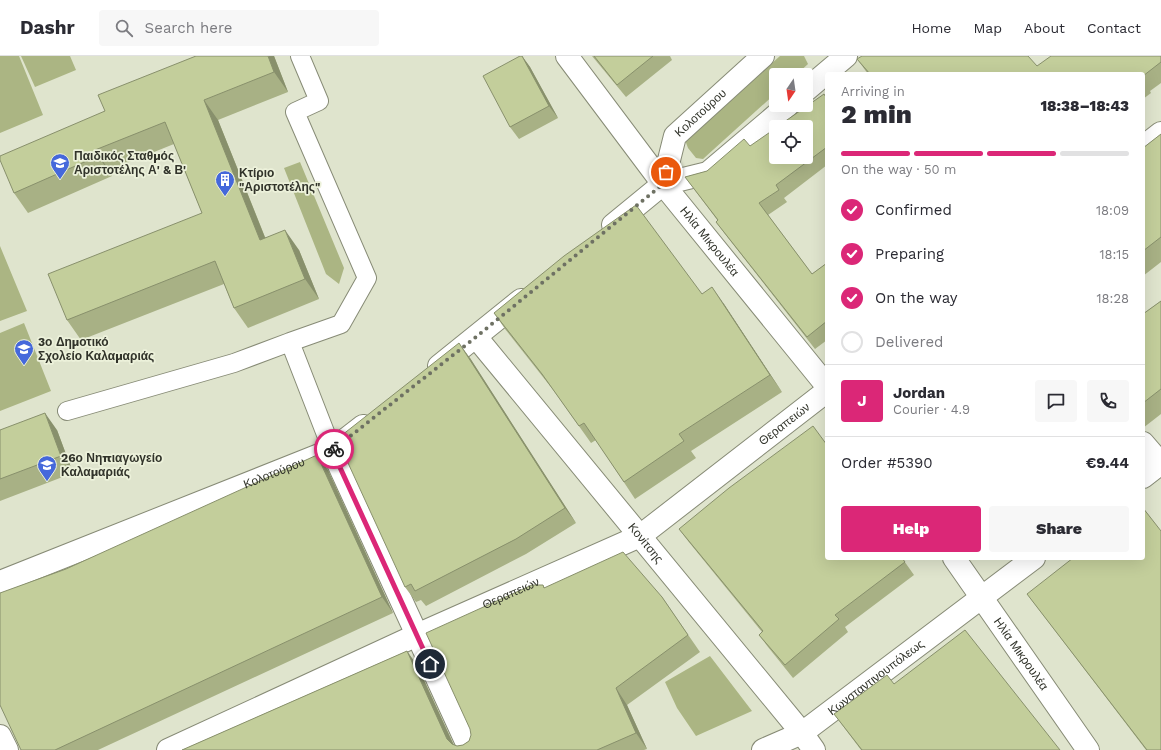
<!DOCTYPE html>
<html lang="en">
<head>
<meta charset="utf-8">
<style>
  :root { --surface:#fff; --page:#f7f7f7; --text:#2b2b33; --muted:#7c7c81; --line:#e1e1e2; --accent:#db2777 }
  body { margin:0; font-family:"Work Sans",sans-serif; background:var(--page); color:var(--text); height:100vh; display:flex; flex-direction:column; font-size:15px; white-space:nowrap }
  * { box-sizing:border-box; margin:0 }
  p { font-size:13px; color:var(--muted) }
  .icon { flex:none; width:22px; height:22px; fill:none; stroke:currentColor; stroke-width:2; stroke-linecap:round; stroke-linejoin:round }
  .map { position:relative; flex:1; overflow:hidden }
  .details { position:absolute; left:825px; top:16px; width:320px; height:488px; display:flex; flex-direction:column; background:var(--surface); border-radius:4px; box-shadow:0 4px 16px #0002 }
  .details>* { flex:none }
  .needle { width:26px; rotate:193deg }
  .fabs { position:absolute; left:769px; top:12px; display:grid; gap:8px }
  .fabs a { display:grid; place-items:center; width:44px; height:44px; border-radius:4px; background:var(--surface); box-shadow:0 4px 16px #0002; font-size:20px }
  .pin { position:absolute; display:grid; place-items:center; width:34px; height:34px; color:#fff; margin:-17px; border:2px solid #fff; border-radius:50%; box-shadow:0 1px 4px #0007 }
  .courier { position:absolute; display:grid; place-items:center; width:40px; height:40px; margin:-20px; border:3px solid #db2777; border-radius:50%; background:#fff; color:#222; box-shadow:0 1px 5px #0007 }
  .summary em { font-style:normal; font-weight:800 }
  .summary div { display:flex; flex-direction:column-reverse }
  .summary { display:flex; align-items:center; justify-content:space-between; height:68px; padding:0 16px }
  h1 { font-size:26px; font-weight:800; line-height:30px }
  .bar { display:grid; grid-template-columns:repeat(4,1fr); gap:6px 4px; align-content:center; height:48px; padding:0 16px }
  .bar i { height:5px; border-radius:3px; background:var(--line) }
  .bar .selected { background:var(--accent) }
  .bar p { grid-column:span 4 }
  .line { display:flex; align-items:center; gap:10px; padding:0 16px; border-top:1px solid var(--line) }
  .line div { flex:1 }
  .round { display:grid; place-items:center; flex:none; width:42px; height:42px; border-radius:4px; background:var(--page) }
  ol { padding:0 16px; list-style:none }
  li { display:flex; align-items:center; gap:12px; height:44px }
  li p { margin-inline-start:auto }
  li .icon { padding:4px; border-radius:50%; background:var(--accent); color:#fff; stroke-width:4 }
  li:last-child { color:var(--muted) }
  li i { width:22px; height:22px; border:2px solid var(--line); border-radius:50% }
  .primary-button { display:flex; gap:8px; margin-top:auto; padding:8px 16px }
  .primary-button a { flex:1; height:46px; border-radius:4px; background:var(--accent); color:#fff; font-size:16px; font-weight:800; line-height:46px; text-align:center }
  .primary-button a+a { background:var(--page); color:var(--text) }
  header { display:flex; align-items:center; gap:24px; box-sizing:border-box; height:56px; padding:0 20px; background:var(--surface); border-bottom:1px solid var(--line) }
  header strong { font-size:19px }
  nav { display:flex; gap:22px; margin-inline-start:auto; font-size:14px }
  .search { width:280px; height:36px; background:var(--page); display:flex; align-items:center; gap:10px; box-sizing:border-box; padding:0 14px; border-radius:4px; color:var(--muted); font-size:15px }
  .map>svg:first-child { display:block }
</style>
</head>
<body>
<header>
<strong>Dashr</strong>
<div class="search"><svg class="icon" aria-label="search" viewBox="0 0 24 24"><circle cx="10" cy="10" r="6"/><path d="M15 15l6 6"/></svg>Search here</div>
<nav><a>Home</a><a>Map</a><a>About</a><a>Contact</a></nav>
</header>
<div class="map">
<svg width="1161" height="694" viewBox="0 0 1161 694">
  <rect width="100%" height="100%" fill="#dfe4cd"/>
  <path fill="#abb583" d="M0 0H19L43 59 0 77Z
    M21 0H70L76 14 35 31Z
    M780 0H804L808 8 796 19H776V37L703 103 696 102 688 92 685 84Z
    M300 106 344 212 339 228 326 218 284 112Z
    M0 190 27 255 0 265Z
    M24 267 51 335 0 355V277Z
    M710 600 752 655 696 680 677 652 665 626Z"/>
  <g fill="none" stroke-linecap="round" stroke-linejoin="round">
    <defs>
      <path id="service" d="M290 286 341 268 367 222 295 56 319 45 300 0
        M67 355 234 307 290 286 332 394"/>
      <path id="pedestrian" d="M0 680 7 694"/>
      <g id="minor">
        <path id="s1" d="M567 0 663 128 827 330"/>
        <path d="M806 34 846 0"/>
        <path d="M1143 91 1161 77"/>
        <path id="s2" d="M663 128 675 80 763 0"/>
        <path d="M613 169 663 128 708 117 788 49"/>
        <path id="s3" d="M476 281 802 677 814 694"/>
        <path d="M439 310 521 244"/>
        <path d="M1143 387 1161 408"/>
        <path d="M332 394 470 694"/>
        <path d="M1143 421 1161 407"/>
        <path id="s4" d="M954 502 1088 694"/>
        <path id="s5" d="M0 526 332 394 363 370"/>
        <path id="s6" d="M168 694 417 579 640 480 827 335"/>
        <path id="s7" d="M763 694 802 677 1034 502"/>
      </g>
    </defs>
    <use href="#service" stroke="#878b76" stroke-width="20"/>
    <use href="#pedestrian" stroke="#878b76" stroke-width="24"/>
    <use href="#minor" stroke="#878b76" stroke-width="24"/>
    <use href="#service" stroke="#fff" stroke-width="18"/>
    <use href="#pedestrian" stroke="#fff" stroke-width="22"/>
    <use href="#minor" stroke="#fff" stroke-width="22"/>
  </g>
  <path fill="#a8b185" d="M274 0 288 36 218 64 265 181 299 194 319 243 248 272 234 252 224 228 81 284 67 264 202 157 174 88 109 114 112 120 28 157 14 137 105 55Z
    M522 0 530 11 558 62 519 83 510 71Z
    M592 0H670L672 4 626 41Z
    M1161 0V27L1150 35 1151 37 1143 43V18H868L857 3 1037 10Z
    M827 43V109L784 142 787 146 768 159 812 218 827 207V284L815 293 725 178 716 166 718 165 685 121 707 115 750 90Z
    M1161 78V206L1143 220V92Z
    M702 238 724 248 782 336 691 395 696 402 635 443 596 384 591 387 554 335 505 273 494 257Z
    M1161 245V358L1143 372V258Z
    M470 302 576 467 526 498 426 550 421 544 416 546 405 531Z
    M0 374H57L73 417 0 445Z
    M328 414 393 557 98 694H21L66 513Z
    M679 473 827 502H902L914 519 845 571 848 576 793 622 768 591 759 579 762 576 688 485Z
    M543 529 545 532 662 541 700 596 627 649 647 693 644 694H182L407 595 418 611 454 689 457 690 463 689 469 685Z
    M1027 538 1161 694H1146L1037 551Z
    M894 628 1060 694H861L834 658Z"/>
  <path fill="#88906c" d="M268 0H274L288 36 274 16Z
    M522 0 530 11 558 62 549 50Z
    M204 44 218 64 274 204 260 184Z
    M95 94 109 114 112 120 98 100Z
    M285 174 299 194 319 243 305 223Z
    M712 231 724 248 782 336 770 319Z
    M459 287 470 302 576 467 565 452Z
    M45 357 57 374 73 417 61 400Z
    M317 399 328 414 393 557 382 541Z
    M407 595 418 611 456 694 447 683Z
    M616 632 627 649 647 693 636 677Z"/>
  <path fill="#c3ce9b" stroke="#88906c" d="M196 0H268L274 16 204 44 260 184 285 174 305 223 234 252 215 205 67 264 48 218 202 157 165 66 95 94 98 100 14 137 0 104V100L105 55 98 39Z
    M520 0H522L549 50 510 71 483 20Z
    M594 0H653L617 29Z
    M862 0H1028L1037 10 1051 0H1161V6L1143 20V18H870L857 3Z
    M824 38 827 43V91L776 129 779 134 759 147 812 218 827 207V265L807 281 716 166 718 164 685 121 707 115 744 83 750 90 776 72V101H806V71H777Z
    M1161 78V181L1143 195V92Z
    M636 149 702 238 712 231 770 319 679 378 684 385 624 426 584 367 579 370 542 318 494 257 564 200Z
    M1161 245V333L1143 347V258Z
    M459 287 565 452 516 483 415 535 411 528 405 531 337 383Z
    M45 357 61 400 0 423V374Z
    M813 370 827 389V502H902L905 506 835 559 839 563 785 609 759 579 763 575 679 473 729 432Z
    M317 399 382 541 55 694H21L0 649V537L66 513Z
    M1143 452 1161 475V694H1147L1027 538 1073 502H1143Z
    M623 496 662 541 688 579 616 632 636 677 597 694H182L407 595 447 683 452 688 457 690 463 689 469 685 471 679 470 673 426 577 532 529H543L544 532Z
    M965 574 1060 694H862L834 658 887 619 894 628Z"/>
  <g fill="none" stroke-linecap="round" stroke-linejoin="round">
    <path stroke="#6e7163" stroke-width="4" stroke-dasharray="0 7.2" d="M334 393 476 281 663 128 666 116"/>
    <path stroke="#db2777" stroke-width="5" d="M334 393 332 394 430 608"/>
  </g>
  <defs>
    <symbol id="school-pin" viewBox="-11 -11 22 30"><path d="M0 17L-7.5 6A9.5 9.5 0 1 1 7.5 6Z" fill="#4568db" stroke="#ecf1da"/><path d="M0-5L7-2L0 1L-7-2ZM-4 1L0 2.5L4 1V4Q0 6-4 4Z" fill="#fff"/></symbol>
    <symbol id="building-pin" viewBox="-11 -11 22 30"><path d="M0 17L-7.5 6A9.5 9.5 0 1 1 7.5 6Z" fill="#4568db" stroke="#ecf1da"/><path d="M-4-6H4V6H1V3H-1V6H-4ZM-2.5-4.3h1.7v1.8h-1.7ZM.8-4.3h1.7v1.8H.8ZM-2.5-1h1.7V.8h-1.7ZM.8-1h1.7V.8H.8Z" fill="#fff"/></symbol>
  </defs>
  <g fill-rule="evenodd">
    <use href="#school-pin" x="49" y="96" width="22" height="30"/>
    <use href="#building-pin" x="214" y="113" width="22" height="30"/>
    <use href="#school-pin" x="13" y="282" width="22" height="30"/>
    <use href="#school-pin" x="36" y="398" width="22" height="30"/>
  </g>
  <g text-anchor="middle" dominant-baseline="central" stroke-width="3.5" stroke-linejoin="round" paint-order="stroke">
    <g font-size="12" fill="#31332a" stroke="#ecf1da">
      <text stroke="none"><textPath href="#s2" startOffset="84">Κολοτούρου</textPath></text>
      <text stroke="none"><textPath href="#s1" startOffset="234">Ηλία Μικρουλέα</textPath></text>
      <text stroke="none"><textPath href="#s6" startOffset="701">Θεραπειών</textPath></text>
      <text stroke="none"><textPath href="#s5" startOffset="295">Κολοτούρου</textPath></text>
      <text stroke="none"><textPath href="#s3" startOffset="267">Κονίτσης</textPath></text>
      <text stroke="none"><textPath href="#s6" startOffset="377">Θεραπειών</textPath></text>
      <text stroke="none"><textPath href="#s4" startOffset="117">Ηλία Μικρουλέα</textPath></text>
      <text stroke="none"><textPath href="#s7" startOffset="135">Κωνσταντινουπόλεως</textPath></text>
    </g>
    <g font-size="12" font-weight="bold" fill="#31332a" stroke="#ecf1da" text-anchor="start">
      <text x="74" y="100">Παιδικός Σταθμός<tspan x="74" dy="14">Αριστοτέλης Α' &amp; Β'</tspan></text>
      <text x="239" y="117">Κτίριο<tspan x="239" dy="14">"Αριστοτέλης"</tspan></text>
      <text x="38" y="286">3ο Δημοτικό<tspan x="38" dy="14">Σχολείο Καλαμαριάς</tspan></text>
      <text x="61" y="402">26ο Νηπιαγωγείο<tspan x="61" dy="14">Καλαμαριάς</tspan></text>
    </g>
  </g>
</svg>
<div class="fabs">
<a><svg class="needle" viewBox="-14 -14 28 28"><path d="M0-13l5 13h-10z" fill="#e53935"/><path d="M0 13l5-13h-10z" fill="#7c7c81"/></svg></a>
<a><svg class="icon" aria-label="locate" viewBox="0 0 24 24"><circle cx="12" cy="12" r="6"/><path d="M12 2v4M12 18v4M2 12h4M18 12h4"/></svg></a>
</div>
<div class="pin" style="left:666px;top:116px;background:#ea580c"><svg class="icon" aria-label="bag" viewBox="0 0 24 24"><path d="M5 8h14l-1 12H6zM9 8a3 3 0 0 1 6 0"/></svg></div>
<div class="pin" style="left:430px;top:608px;background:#1f2937"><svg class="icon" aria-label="home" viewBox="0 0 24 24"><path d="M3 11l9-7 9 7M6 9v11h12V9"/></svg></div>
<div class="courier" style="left:334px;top:393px"><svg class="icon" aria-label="bike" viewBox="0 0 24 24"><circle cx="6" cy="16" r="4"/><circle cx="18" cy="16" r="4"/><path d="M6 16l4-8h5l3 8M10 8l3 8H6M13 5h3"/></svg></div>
<section class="details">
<div class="summary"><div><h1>2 min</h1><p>Arriving in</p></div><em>18:38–18:43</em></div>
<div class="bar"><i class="selected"></i><i class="selected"></i><i class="selected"></i><i></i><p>On the way · 50 m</p></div>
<ol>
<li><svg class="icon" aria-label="check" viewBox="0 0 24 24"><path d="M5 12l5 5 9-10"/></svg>Confirmed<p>18:09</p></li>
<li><svg class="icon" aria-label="check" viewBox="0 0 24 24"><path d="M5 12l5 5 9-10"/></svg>Preparing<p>18:15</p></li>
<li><svg class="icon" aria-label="check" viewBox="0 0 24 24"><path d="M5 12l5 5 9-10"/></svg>On the way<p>18:28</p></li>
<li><i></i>Delivered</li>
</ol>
<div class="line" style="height:72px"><b class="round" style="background:var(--accent);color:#fff">J</b><div><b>Jordan</b><p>Courier · 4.9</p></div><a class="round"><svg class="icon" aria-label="chat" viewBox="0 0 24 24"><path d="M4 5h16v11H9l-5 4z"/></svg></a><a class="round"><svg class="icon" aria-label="phone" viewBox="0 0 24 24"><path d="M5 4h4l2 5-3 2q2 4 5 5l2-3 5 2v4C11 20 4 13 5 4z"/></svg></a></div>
<div class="line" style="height:52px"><div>Order #5390</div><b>€9.44</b></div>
<div class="primary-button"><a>Help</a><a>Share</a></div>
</section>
</div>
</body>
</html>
